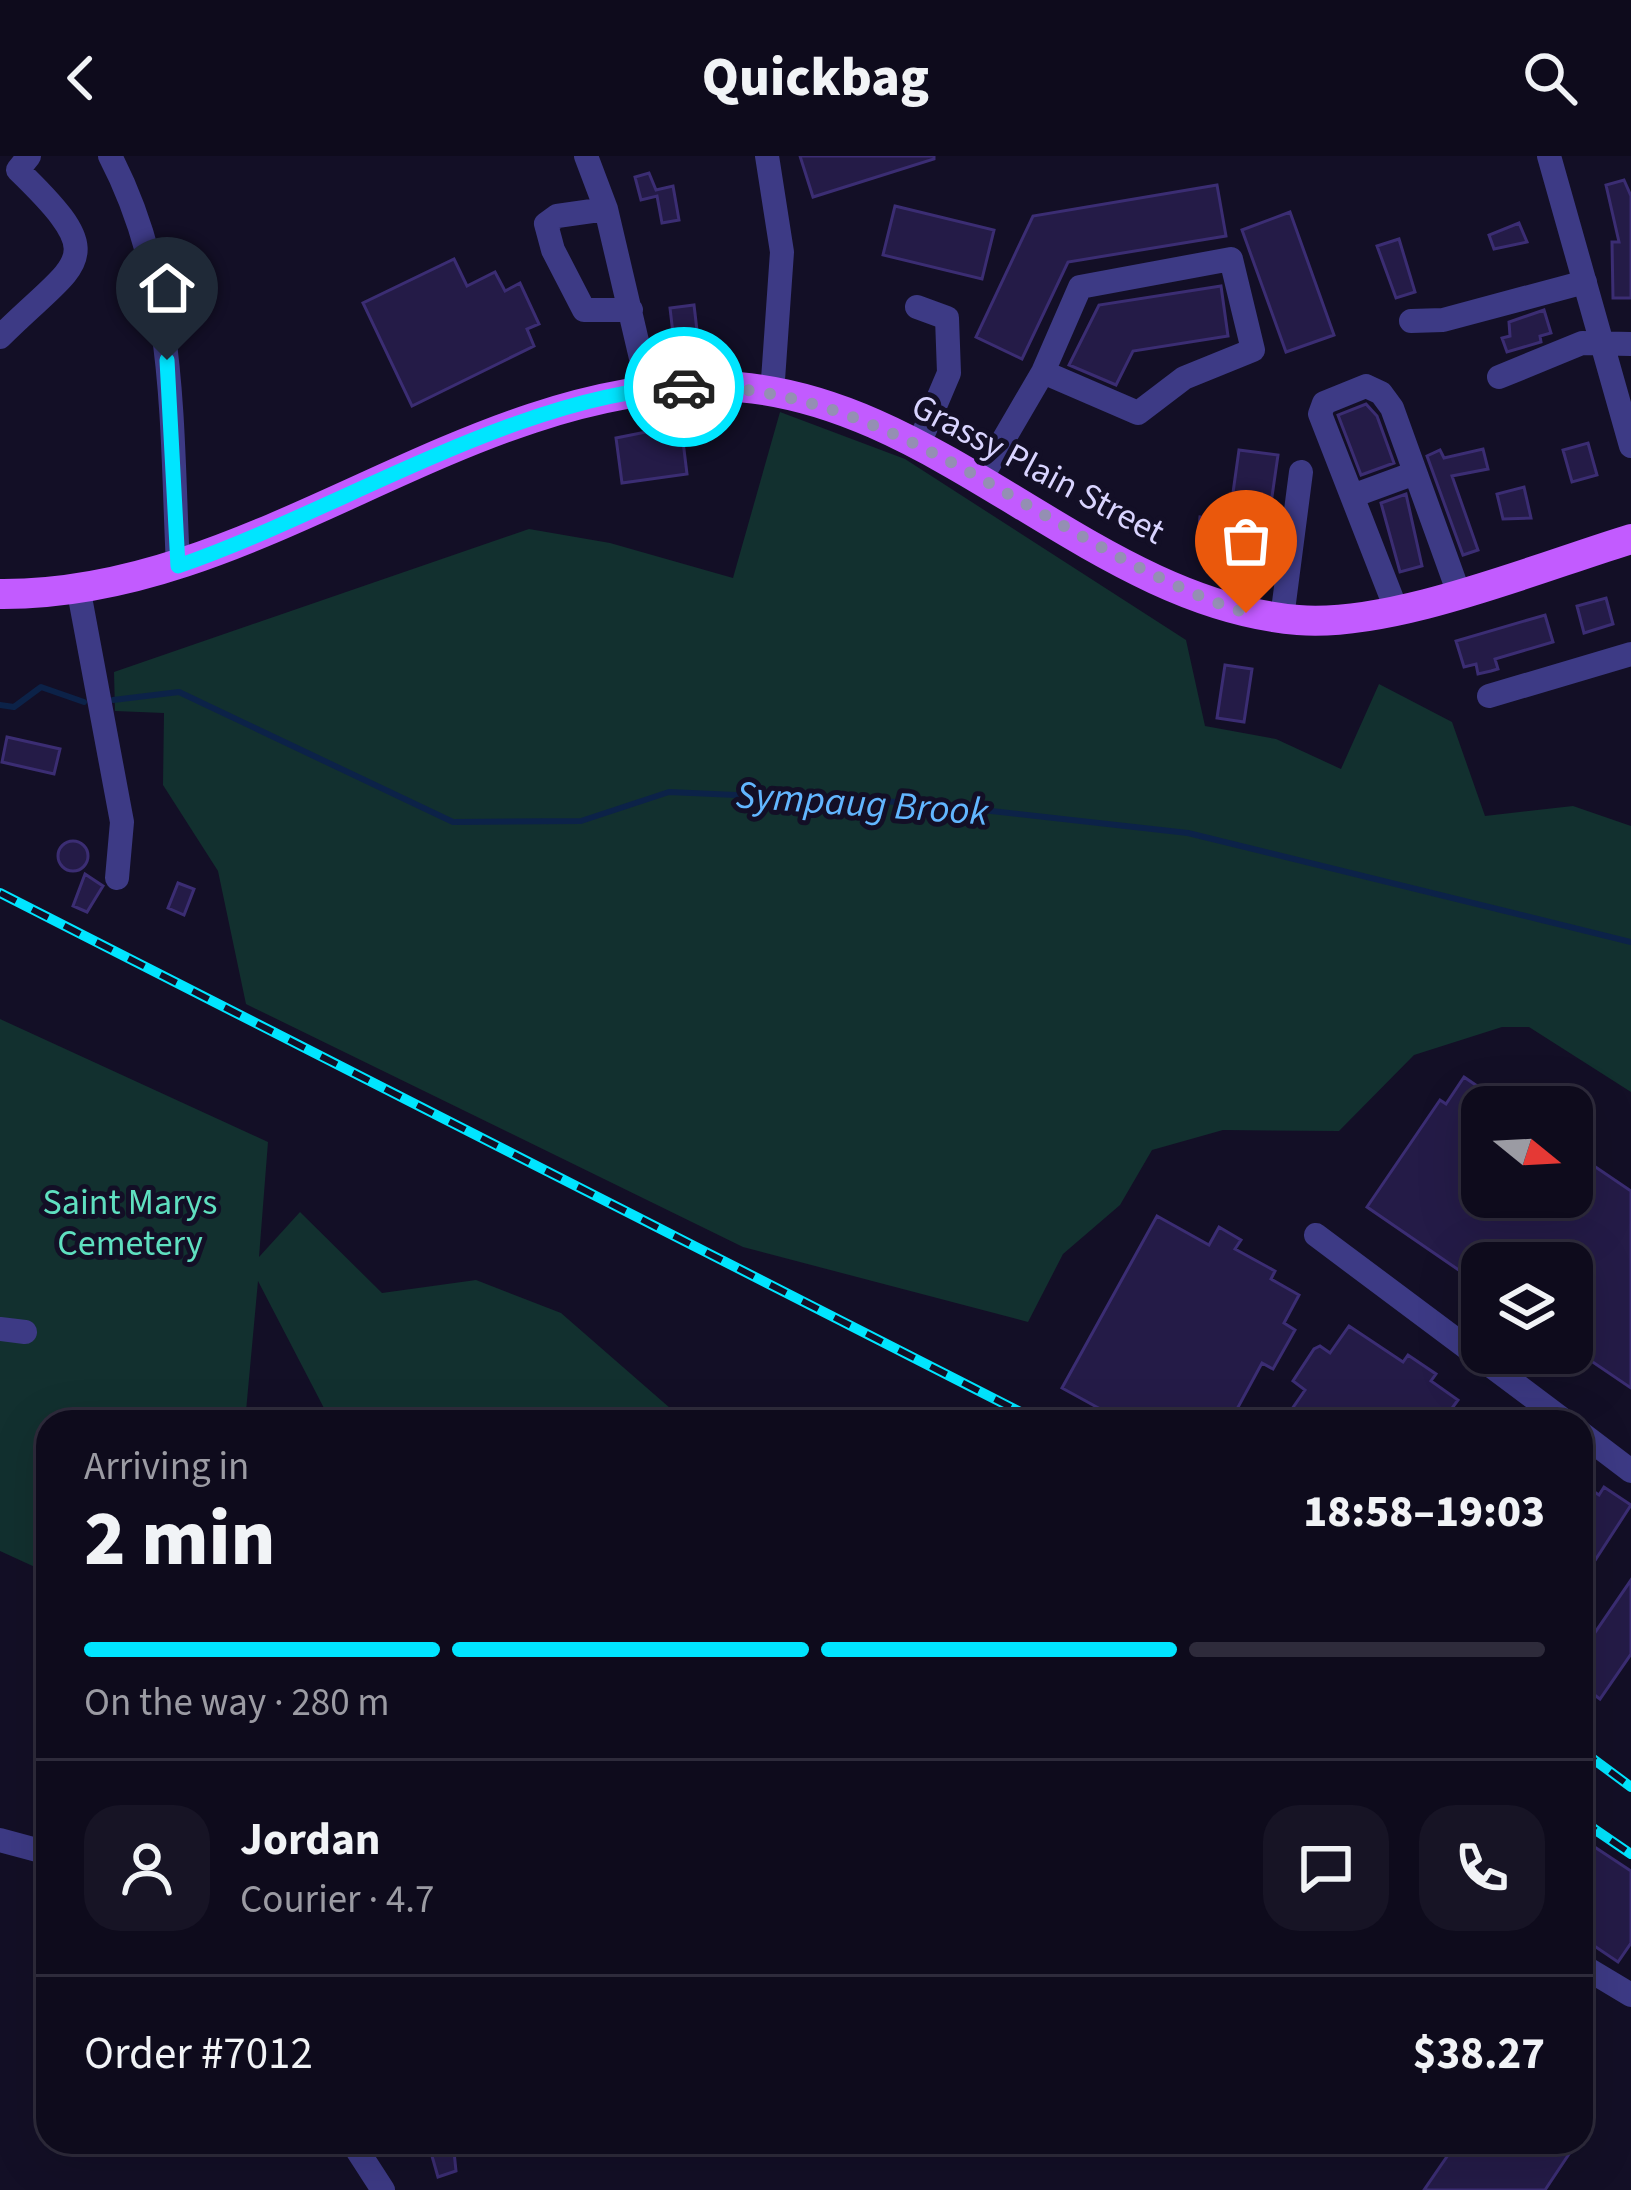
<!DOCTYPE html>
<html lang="en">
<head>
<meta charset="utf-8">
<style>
  :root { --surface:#0e0b1c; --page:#171425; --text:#f1f3f6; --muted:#9b9ba3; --line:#2e2b3b; --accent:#00e5ff }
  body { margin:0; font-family:"Source Sans 3",sans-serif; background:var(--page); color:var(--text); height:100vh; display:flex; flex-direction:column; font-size:45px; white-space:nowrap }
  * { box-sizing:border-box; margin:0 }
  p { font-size:39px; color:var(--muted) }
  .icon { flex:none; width:66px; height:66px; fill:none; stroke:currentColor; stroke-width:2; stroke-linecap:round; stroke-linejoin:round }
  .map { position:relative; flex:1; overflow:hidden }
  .sheet { position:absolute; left:36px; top:1254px; width:1557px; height:744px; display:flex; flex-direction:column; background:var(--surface); border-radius:36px; box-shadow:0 12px 48px #0002,0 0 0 3px var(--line) }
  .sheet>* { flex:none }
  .needle { width:78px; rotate:108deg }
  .tools { position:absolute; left:1461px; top:930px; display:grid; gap:24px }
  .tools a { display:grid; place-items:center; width:132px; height:132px; border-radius:24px; background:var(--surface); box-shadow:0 12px 48px #0002,0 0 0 3px var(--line); font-size:60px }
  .pin { position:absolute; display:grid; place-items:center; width:102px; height:102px; color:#fff; margin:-123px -51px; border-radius:50% 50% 50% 0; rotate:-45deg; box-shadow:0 0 12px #0007 }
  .pin .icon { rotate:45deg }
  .courier { position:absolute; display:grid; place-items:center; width:120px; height:120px; margin:-60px; border:9px solid #00e5ff; border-radius:50%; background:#fff; color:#222; box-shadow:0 3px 15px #0007 }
  .head em { font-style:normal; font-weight:800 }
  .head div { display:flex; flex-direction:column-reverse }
  .head { display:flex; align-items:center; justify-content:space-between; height:204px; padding:0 48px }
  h1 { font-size:78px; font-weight:800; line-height:90px }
  .bar { display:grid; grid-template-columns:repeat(4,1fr); gap:18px 12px; align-content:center; height:144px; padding:0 48px }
  .bar i { height:15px; border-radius:9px; background:var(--line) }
  .bar .current { background:var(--accent) }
  .bar p { grid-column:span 4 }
  .line { display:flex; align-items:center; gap:30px; padding:0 48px; border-top:3px solid var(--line) }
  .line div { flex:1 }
  .round { display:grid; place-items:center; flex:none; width:126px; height:126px; border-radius:36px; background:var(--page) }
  header { display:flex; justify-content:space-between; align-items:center; height:156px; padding:0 48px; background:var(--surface); font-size:54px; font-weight:800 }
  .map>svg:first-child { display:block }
</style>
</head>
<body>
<header><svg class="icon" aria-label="back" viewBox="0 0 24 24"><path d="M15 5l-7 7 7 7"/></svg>Quickbag<svg class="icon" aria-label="search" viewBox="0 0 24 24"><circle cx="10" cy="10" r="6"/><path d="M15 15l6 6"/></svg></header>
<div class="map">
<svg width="1631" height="2034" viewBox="0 0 1631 2034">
  <rect width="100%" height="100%" fill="#130f26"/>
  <path fill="#12302f" d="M780 256 905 303 1186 484 1205 570 1276 583 1341 613 1379 528 1452 566 1485 660 1573 650 1631 670V936L1529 871H1502L1414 899 1339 975 1223 974 1152 994 1120 1049 1063 1098 1028 1166 743 1091 246 848 218 715 163 629 164 557 115 555 114 516 529 373 610 387 733 422Z
    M0 863 268 986 259 1101 300 1056 382 1137 476 1124 561 1157 686 1266H323L326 1256 258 1125 245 1266H48V1417L0 1395Z"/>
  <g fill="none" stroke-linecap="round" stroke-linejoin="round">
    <path stroke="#0c2248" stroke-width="6" d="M113 544 179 536 453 666 581 665 669 636 921 647 1188 677 1631 786
      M0 549 14 551 41 531 84 546"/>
  </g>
  <path fill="#241b47" stroke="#3b2d73" stroke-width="3" d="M800 0H934V3L813 41Z
    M649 17 656 34 673 30 679 64 662 67 657 40 641 44 635 21Z
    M1624 24 1631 40V142H1613L1612 86H1619L1606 29Z
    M1217 29 1226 80 1068 106 1022 203 976 181 1033 60Z
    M895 50 994 74 982 123 883 99Z
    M1290 56 1334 179 1286 196 1242 74Z
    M1519 67 1527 86 1494 93 1489 79Z
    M1399 83 1415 136 1396 142 1377 90Z
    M454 103 467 130 495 116 505 135 520 127 539 168 527 173 534 190 412 250 363 147Z
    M1221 130 1228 180 1133 195 1116 229 1069 209 1099 149Z
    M694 149 698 183 674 186 670 152Z
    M1544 154 1551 177 1540 180 1541 186 1507 196 1502 182 1510 180 1509 166Z
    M1366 248 1377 260 1394 307 1361 319 1338 259Z
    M681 269 687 318 622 327 616 282Z
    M1588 287 1597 319 1572 326 1563 294Z
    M1483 293 1488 313 1452 320 1478 394 1463 399 1427 300 1440 294 1444 302Z
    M1239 294 1278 299 1265 389 1198 380 1200 361 1217 363 1219 349 1231 351Z
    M1524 331 1531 362 1503 363 1497 338Z
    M1406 338 1422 410 1400 416 1381 347Z
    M1606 442 1613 468 1584 477 1577 450Z
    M1545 459 1553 486 1495 503 1498 513 1491 515 1478 518 1476 508 1464 511 1456 485Z
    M1225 509 1252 513 1244 566 1217 562Z
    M7 581 60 593 54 618 2 606Z
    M58 700a15 15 0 1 1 30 0a15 15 0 1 1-30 0Z
    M85 718 103 730 87 756 73 750Z
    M178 727 194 733 184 759 168 752Z
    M1464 921 1508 951H1482V1041H1572V995L1631 1035V1232L1572 1192V1107H1482V1130L1367 1051 1440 944 1446 948Z
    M1157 1060 1209 1089 1219 1071 1241 1084 1235 1093 1275 1115 1271 1123 1299 1139 1284 1167 1295 1174 1273 1213 1262 1207 1230 1266H1124L1062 1232Z
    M1349 1170 1403 1206 1408 1199 1436 1218 1431 1225 1458 1244 1442 1266H1283L1305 1234 1293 1225 1314 1193 1320 1190 1330 1197Z
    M1581 1327 1599 1339 1604 1331 1631 1349 1581 1426Z
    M1631 1424V1498L1600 1543 1581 1529V1497Z
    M1581 1682 1631 1715V1787L1618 1806 1581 1781Z
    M428 1986H453L456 2015 438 2021Z
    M1457 1986H1577L1545 2034H1424Z"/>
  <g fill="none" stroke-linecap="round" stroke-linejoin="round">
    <path stroke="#3d3a85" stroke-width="24" d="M110 0C177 128 171 270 178 410
      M586 0 606 53 648 232
      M767 0 782 96 772 238
      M1549 0 1631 290
      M606 53 557 60 546 68 553 94 584 154H631
      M917 151 947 162 949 217 918 290
      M1411 165 1443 164 1585 126
      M0 181C79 102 113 106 18 14L29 0
      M1499 221 1582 187 1631 188
      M980 324 1043 216 1080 131 1231 103 1253 194 1184 222 1138 257 1043 216
      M1355 339 1415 317
      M79 436 122 666 117 722
      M1396 453 1320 258 1324 247 1366 230 1381 237 1392 252 1458 435
      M1282 462 1301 316
      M1489 540 1631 498
      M1316 1079 1566 1266
      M0 1173 25 1176
      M1581 1277 1631 1315
      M0 1684 48 1697
      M1581 1809 1631 1839
      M352 1986 383 2034"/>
    <path stroke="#c25bff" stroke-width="30" d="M0 438C256 440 460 229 715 230 932 232 1089 447 1298 464 1392 472 1539 411 1631 383"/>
    <defs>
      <path id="rail" d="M0 737 1040 1266
        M1581 1594 1631 1631
        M1581 1664 1631 1698"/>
    </defs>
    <use href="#rail" stroke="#00e5ff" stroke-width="10"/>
    <use href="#rail" stroke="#130f26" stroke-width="6" stroke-dasharray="18" stroke-linecap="butt"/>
  </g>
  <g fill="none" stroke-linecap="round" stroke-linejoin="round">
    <path stroke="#948fb3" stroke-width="12" stroke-dasharray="0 21.6" d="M684 231C896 224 1055 395 1246 457"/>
    <path stroke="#00e5ff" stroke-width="15" d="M167 204 178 410C331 358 525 235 684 231"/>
  </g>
  <g text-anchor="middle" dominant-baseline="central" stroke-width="10" stroke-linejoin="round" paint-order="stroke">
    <g font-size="36" fill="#d9d4ff" stroke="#130f26">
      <text transform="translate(1038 313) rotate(28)">Grassy Plain Street</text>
    </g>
    <g font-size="36" fill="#5fe0c0" stroke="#130f26">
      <text x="130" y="1046">Saint Marys<tspan x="130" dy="41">Cemetery</tspan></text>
    </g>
    <g font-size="39" font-style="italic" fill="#62b6ff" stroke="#130f26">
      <text transform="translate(862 648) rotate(4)">Sympaug Brook</text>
    </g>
  </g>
</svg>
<div class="tools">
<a><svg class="needle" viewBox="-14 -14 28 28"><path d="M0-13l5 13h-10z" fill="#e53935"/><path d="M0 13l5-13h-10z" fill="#9b9ba3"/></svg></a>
<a><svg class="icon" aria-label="layers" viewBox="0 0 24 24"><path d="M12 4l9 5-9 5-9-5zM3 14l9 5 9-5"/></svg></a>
</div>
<div class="pin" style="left:1246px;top:457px;background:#ea580c"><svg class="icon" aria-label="bag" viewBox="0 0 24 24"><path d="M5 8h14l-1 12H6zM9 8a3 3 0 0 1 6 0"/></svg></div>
<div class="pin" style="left:167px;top:204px;background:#1f2937"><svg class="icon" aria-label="home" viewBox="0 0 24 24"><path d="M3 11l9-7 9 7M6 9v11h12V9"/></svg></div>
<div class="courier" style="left:684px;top:231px"><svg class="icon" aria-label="car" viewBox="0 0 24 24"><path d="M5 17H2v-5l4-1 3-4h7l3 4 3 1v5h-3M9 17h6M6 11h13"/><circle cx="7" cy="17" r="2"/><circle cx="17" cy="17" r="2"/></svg></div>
<section class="sheet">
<div class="head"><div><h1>2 min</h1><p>Arriving in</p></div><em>18:58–19:03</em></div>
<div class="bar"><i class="current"></i><i class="current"></i><i class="current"></i><i></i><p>On the way · 280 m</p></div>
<div class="line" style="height:216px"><a class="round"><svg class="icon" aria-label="person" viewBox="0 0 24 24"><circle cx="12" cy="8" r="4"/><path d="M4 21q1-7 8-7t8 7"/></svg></a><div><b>Jordan</b><p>Courier · 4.7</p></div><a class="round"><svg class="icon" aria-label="chat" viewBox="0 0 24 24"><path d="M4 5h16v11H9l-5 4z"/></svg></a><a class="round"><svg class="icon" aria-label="phone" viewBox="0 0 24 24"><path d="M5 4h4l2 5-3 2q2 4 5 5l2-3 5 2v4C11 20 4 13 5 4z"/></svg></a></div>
<div class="line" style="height:156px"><div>Order #7012</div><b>$38.27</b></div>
</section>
</div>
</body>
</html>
